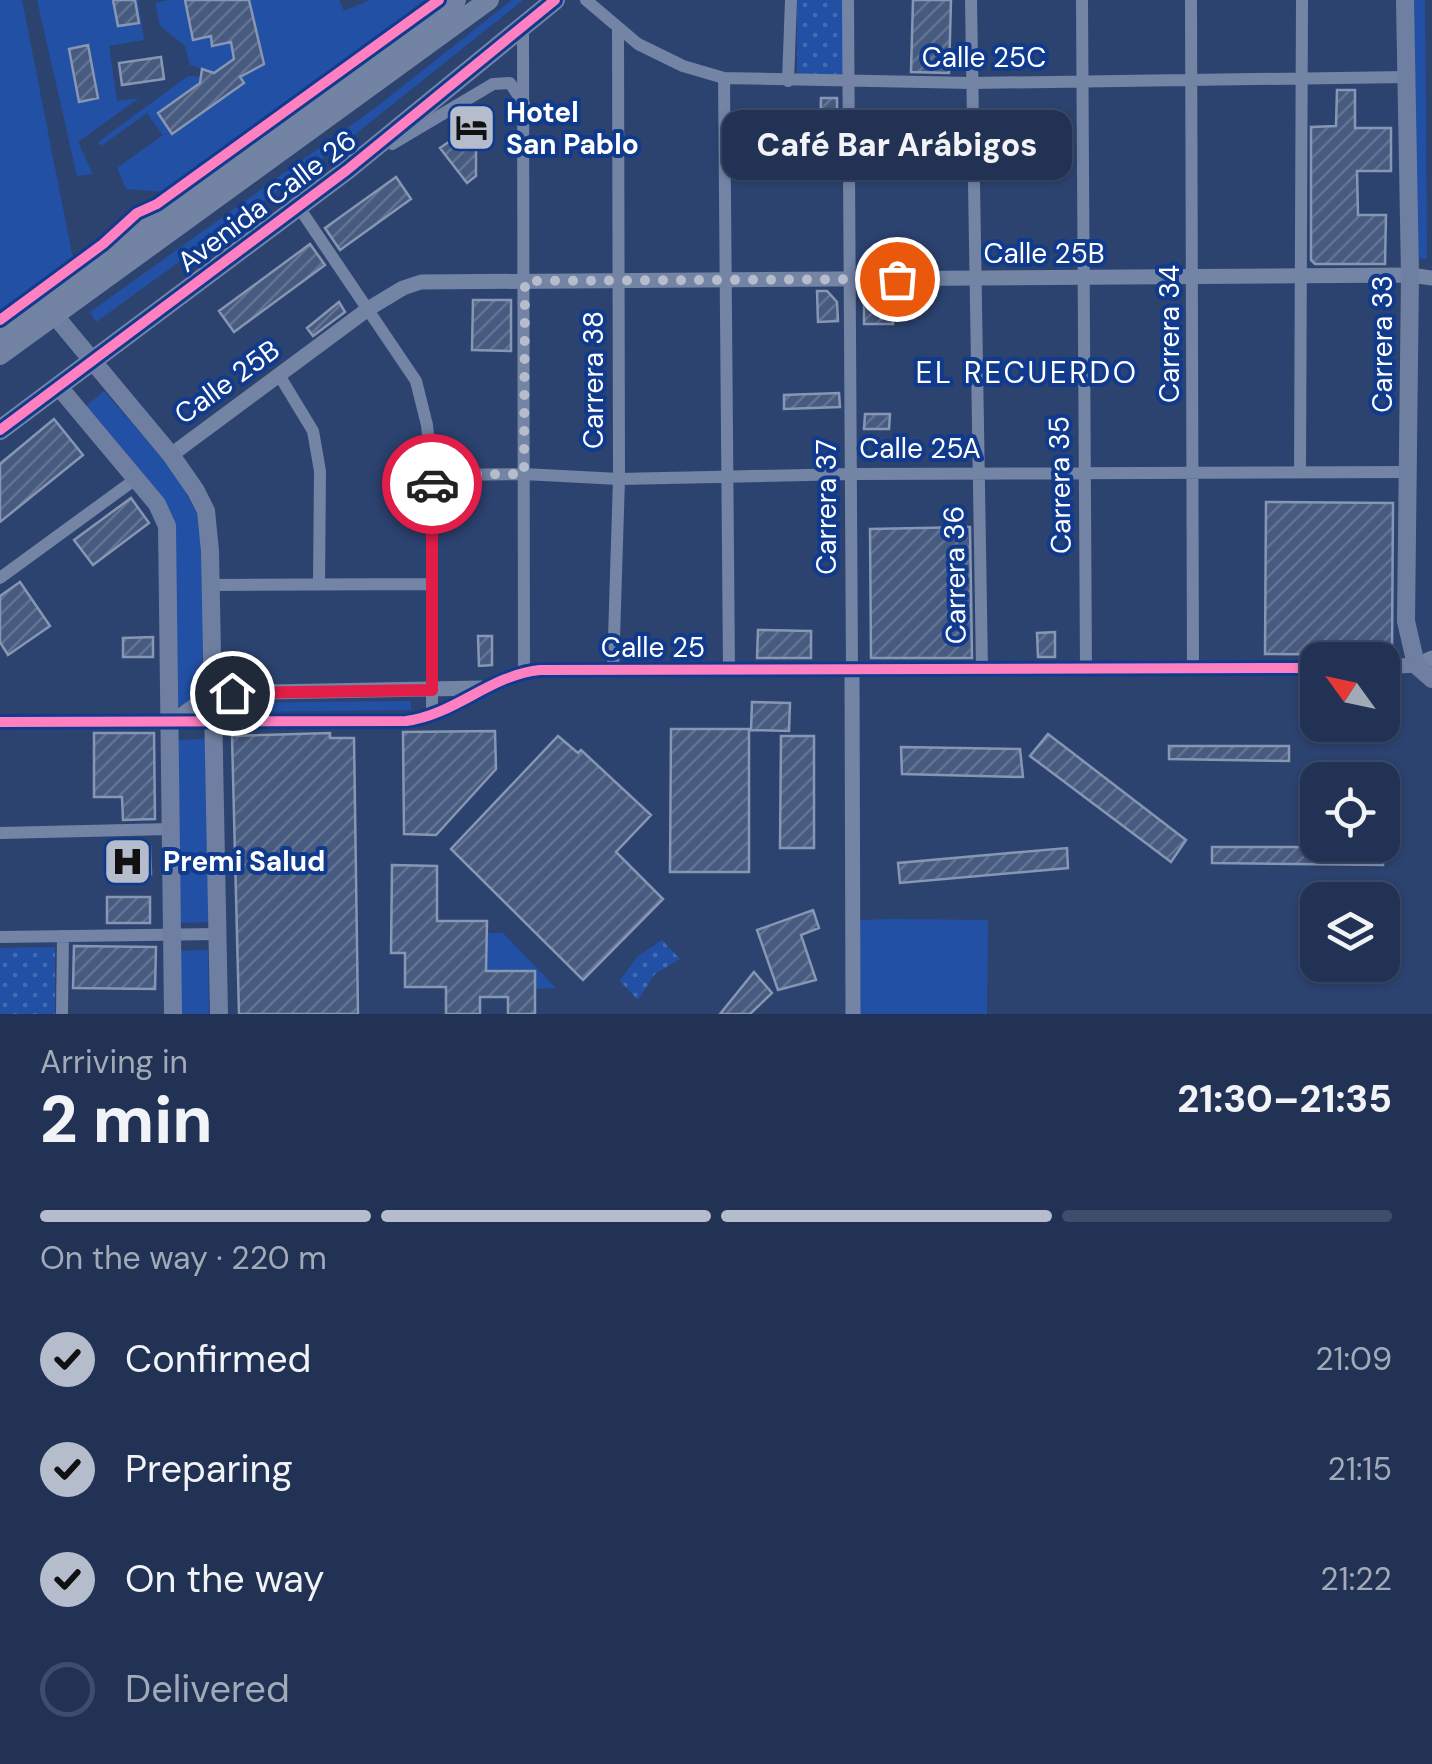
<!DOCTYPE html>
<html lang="en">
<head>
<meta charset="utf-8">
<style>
  :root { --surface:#213254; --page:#293a5a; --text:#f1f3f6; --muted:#a2aab8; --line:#3e4d6b; --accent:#b5bdcd }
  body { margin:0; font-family:"DM Sans",sans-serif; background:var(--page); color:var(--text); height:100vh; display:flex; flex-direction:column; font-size:38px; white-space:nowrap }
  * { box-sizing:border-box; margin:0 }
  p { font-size:32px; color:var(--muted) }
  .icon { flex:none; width:55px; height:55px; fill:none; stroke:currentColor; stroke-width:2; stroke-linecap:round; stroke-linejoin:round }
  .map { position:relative; height:1014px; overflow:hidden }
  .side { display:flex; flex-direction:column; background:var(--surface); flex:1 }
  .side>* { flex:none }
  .needle { width:65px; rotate:303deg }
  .tools { position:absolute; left:1300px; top:642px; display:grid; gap:20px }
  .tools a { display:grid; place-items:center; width:100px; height:100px; border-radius:20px; background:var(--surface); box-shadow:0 2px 8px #0004,0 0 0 2px var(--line); font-size:50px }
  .pin { position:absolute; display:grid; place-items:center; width:85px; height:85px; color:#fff; margin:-42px; border:5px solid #fff; border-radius:50%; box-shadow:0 2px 10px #0007 }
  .courier { position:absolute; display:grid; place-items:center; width:100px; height:100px; margin:-50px; border:8px solid #e11d48; border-radius:50%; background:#fff; color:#222; box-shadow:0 2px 12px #0007 }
  .bubble { position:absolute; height:70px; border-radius:20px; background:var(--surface); box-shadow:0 2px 8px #0004,0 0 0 2px var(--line); font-size:32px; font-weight:800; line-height:70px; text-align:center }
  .summary em { font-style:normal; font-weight:800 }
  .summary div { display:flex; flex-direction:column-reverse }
  .summary { display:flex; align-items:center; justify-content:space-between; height:170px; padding:0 40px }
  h1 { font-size:65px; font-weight:800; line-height:75px }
  .bar { display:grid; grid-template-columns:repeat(4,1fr); gap:15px 10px; align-content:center; height:120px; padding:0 40px }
  .bar i { height:12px; border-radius:8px; background:var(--line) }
  .bar .selected { background:var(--accent) }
  .bar p { grid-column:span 4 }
  ol { padding:0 40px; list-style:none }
  li { display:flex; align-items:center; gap:30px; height:110px }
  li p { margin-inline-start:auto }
  li .icon { padding:10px; border-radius:50%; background:var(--accent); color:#111; stroke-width:4 }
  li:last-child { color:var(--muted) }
  li i { width:55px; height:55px; border:5px solid var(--line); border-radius:50% }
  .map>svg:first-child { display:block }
</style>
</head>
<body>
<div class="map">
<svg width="1432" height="1014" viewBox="0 0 1432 1014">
  <defs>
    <pattern id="park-dots" width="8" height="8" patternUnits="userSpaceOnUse" patternTransform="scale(2.5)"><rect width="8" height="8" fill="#2250a5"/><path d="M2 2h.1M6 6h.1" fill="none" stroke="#436ab2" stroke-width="1.8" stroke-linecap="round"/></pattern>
    <pattern id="building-hatch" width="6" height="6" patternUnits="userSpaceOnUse" patternTransform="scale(2.5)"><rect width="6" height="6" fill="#475a7f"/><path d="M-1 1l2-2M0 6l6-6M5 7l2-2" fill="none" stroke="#637392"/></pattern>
  </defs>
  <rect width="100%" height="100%" fill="#2c4370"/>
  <path fill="#2250a5" d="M0 0H22L73 259 0 313Z
    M37 0H113L118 26 138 23 135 0H138L144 40 109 46 117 101 139 98 78 142 93 174 77 176Z
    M169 0H185L211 36 213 46 231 42 234 59 214 73 190 65 185 46 160 26 155 3Z
    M249 0H339L344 11 370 0H430L165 192 126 189 117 168 163 135 147 113 101 146 98 142 188 76 200 77V83L158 113 172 134 244 83 240 77 264 64Z
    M512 0H523L348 140 96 322 90 312 375 108Z
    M1412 0H1425L1427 259 1415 258Z
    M104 391C139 433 185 475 202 528L203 691 185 705 175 706 160 498 86 406Z
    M411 701V710L234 712 233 703Z
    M207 739 209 922 178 923 177 740Z
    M893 919 988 920 987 1014H860V920Z
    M487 933H503L556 988 535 989V971L502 972V997H486Z
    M208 950 209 1014H180L178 951Z"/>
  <path fill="url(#park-dots)" d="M797 0H844V74L797 75Z
    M662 940 680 959 655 974 638 1000 620 981 637 957Z
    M55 947V1014H0V948Z"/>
  <path fill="url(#building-hatch)" stroke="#8796b3" stroke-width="2.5" d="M113 0H135L139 23 118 26Z
    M185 0H249L264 64 240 77 244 83 172 134 158 113 200 83 202 69 214 73 234 59 231 42 212 46 211 36 193 40Z
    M913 0H951L949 73 911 72Z
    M88 45 98 98 79 102 69 49Z
    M161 57 164 79 122 85 119 63Z
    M1337 90H1355V128H1391V171H1357L1358 215H1386L1385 264H1315L1311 260V127L1336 126Z
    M821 98H837L838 172 744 175V139L820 136Z
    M476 123V176L467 183 440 148Z
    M906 139 907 157 866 159 865 141Z
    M396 177 411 199 340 250 325 228Z
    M310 244 325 265 234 332 219 311Z
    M817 291H827L837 302 838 321 818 322Z
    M864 291H893V324H864Z
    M473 300H511V351L472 350Z
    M339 302 345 312 313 336 307 328Z
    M839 393 840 407 784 409V395Z
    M865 414H890L889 429H864Z
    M54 419 83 455 0 522V464Z
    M131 498 149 523 93 565 74 540Z
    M1266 502 1393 503 1392 655 1265 654Z
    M970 527 972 658H871L870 529Z
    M20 582 50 626 8 655 0 642V596Z
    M758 630 811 631V658H757Z
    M1055 632V657H1038L1037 633Z
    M478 636H492V665L479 666Z
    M153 637V657H123V638Z
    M752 702 790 703 789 731 751 730Z
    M671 729H749V872H670Z
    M495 731 496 769 436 835 404 834 403 732Z
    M94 733H154L155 819 123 820 122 797H94Z
    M330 733V738H354L358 1014H239L232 736Z
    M1048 734 1186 840 1171 862 1030 756Z
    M558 736 578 753 581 750 651 815 616 852 663 899 583 980 451 849Z
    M781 736H814V848H780Z
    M1169 746H1289V761L1169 759Z
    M901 747 1020 749 1023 777 902 774Z
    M150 847 151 874 107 876 106 849Z
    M1212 847H1382L1383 865 1212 863Z
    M1067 848 1068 868 900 883 898 863Z
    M392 865 437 866V921H487L486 971H535V1014H508V997H480V1014H446V987H405V953H391Z
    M107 897H150V923H107Z
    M813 910 819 928 801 935 816 980 778 990 757 930Z
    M74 946 156 947 155 989 73 988Z
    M754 972 772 993 750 1014H720Z"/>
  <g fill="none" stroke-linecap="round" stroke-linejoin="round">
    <path stroke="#7384a5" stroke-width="12" d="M586 0 638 44 683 66 724 78 972 83 1406 77
      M848 0 852 669
      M971 0 982 669
      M1082 0 1086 669
      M1191 0 1193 668
      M523 26 524 673
      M724 78 729 670
      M788 81 791 0
      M392 144 493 84 510 83 524 104
      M298 206 416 381 427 425 432 475V715
      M279 375 313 431 320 471 319 584
      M1300 472 1302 0
      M432 475 524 474 619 479 851 474 1409 472
      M0 578 137 478
      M211 585 431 584
      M613 670 619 479 618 29
      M0 833 170 829
      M0 937 217 934
      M62 1014 63 936"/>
    <path stroke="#7384a5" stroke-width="15" d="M171 455 368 309 403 288 421 282 1410 275 1432 278
      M1382 667 1416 665 1432 658
      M852 669 853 1014
      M0 722 406 721C455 715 490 675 540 670L1318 668
      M170 723 212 693 481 688"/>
    <path stroke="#6f7fa1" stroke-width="18" d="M1405 0 1410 275 1406 621 1416 665 1432 679
      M46 305 171 455 196 491 206 511 210 551 219 1014
      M59 387 157 504 167 526 173 1014"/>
    <path stroke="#7283a3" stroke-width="20" d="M0 333 456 0
      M0 355 489 0
      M0 430 347 170 555 0"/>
    <defs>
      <path id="cycleway" d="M0 320 103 244 137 213 157 204 439 0
        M0 430 347 170 555 0
        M0 722 406 721C455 715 490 675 540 670L1318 668"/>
    </defs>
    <use href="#cycleway" stroke="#0f3a8d" stroke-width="16"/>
    <use href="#cycleway" stroke="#ff80c0" stroke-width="10"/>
  </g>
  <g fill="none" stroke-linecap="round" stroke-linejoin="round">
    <path stroke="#b5bdcd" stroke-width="10" stroke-dasharray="0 18" d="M432 484V475L524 474 525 281 897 279"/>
    <path stroke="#e11d48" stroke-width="12" d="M232 693 432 690V484"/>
  </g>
  <defs>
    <symbol id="hotel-square" viewBox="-11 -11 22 22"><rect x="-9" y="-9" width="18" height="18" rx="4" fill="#b5bdcd" stroke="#0f3a8d"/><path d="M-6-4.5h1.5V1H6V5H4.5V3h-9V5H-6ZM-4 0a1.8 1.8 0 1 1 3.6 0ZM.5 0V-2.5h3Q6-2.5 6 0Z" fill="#111"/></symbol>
    <symbol id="hospital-square" viewBox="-11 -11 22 22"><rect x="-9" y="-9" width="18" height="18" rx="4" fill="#b5bdcd" stroke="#0f3a8d"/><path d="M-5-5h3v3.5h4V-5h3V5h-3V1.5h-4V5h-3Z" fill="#111"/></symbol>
  </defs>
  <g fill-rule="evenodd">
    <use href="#hotel-square" x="444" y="100" width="55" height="55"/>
    <use href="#hospital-square" x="100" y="834" width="55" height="55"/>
  </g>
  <g text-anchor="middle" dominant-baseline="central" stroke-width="8" stroke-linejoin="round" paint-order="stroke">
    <g font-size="28" fill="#fff" stroke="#0f3a8d">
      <text x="984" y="57">Calle 25C</text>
      <text transform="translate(267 201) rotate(-37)">Avenida Calle 26</text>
      <text x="1044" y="253">Calle 25B</text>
      <text transform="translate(1169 334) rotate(-90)">Carrera 34</text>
      <text transform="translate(1382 344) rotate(-90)">Carrera 33</text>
      <text transform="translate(593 380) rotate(-90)">Carrera 38</text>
      <text transform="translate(227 382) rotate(-36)">Calle 25B</text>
      <text x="920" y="448">Calle 25A</text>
      <text transform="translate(1060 485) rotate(-91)">Carrera 35</text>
      <text transform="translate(826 507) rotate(-90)">Carrera 37</text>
      <text transform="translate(955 575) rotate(-91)">Carrera 36</text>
      <text x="653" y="647">Calle 25</text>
    </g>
    <g font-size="28" font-weight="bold" fill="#fff" stroke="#0f3a8d" text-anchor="start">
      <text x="506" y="112">Hotel<tspan x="506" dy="32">San Pablo</tspan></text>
      <text x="163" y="861">Premi Salud</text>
    </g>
    <g font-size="30" letter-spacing="2.5" fill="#fff" stroke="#0f3a8d">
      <text x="1027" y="372">EL RECUERDO</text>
    </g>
  </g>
</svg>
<div class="tools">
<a><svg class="needle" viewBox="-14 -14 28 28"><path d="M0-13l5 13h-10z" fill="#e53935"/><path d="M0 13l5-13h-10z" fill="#a2aab8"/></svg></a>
<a><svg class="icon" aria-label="locate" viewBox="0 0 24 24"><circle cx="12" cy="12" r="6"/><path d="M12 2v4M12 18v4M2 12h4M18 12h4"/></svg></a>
<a><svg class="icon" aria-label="layers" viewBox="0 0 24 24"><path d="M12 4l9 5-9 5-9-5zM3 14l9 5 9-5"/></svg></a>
</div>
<div class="pin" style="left:897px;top:279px;background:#ea580c"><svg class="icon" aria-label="bag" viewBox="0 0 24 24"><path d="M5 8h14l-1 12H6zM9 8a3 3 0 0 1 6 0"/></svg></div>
<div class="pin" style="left:232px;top:693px;background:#1f2937"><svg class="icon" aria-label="home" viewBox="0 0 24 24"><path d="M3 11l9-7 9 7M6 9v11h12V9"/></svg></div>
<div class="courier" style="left:432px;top:484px"><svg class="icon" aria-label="car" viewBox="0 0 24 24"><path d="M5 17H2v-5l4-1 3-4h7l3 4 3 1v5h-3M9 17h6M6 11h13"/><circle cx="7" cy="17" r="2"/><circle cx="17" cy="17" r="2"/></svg></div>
<div class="bubble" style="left:722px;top:110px;width:350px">Café Bar Arábigos</div>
</div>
<section class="side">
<div class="summary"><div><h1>2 min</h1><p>Arriving in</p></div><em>21:30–21:35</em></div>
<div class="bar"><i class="selected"></i><i class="selected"></i><i class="selected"></i><i></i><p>On the way · 220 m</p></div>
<ol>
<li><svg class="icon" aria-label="check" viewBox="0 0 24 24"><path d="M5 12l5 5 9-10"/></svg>Confirmed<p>21:09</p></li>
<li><svg class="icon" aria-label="check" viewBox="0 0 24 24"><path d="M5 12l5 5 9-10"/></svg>Preparing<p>21:15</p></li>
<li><svg class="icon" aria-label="check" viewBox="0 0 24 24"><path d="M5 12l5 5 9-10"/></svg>On the way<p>21:22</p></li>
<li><i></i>Delivered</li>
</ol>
</section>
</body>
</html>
